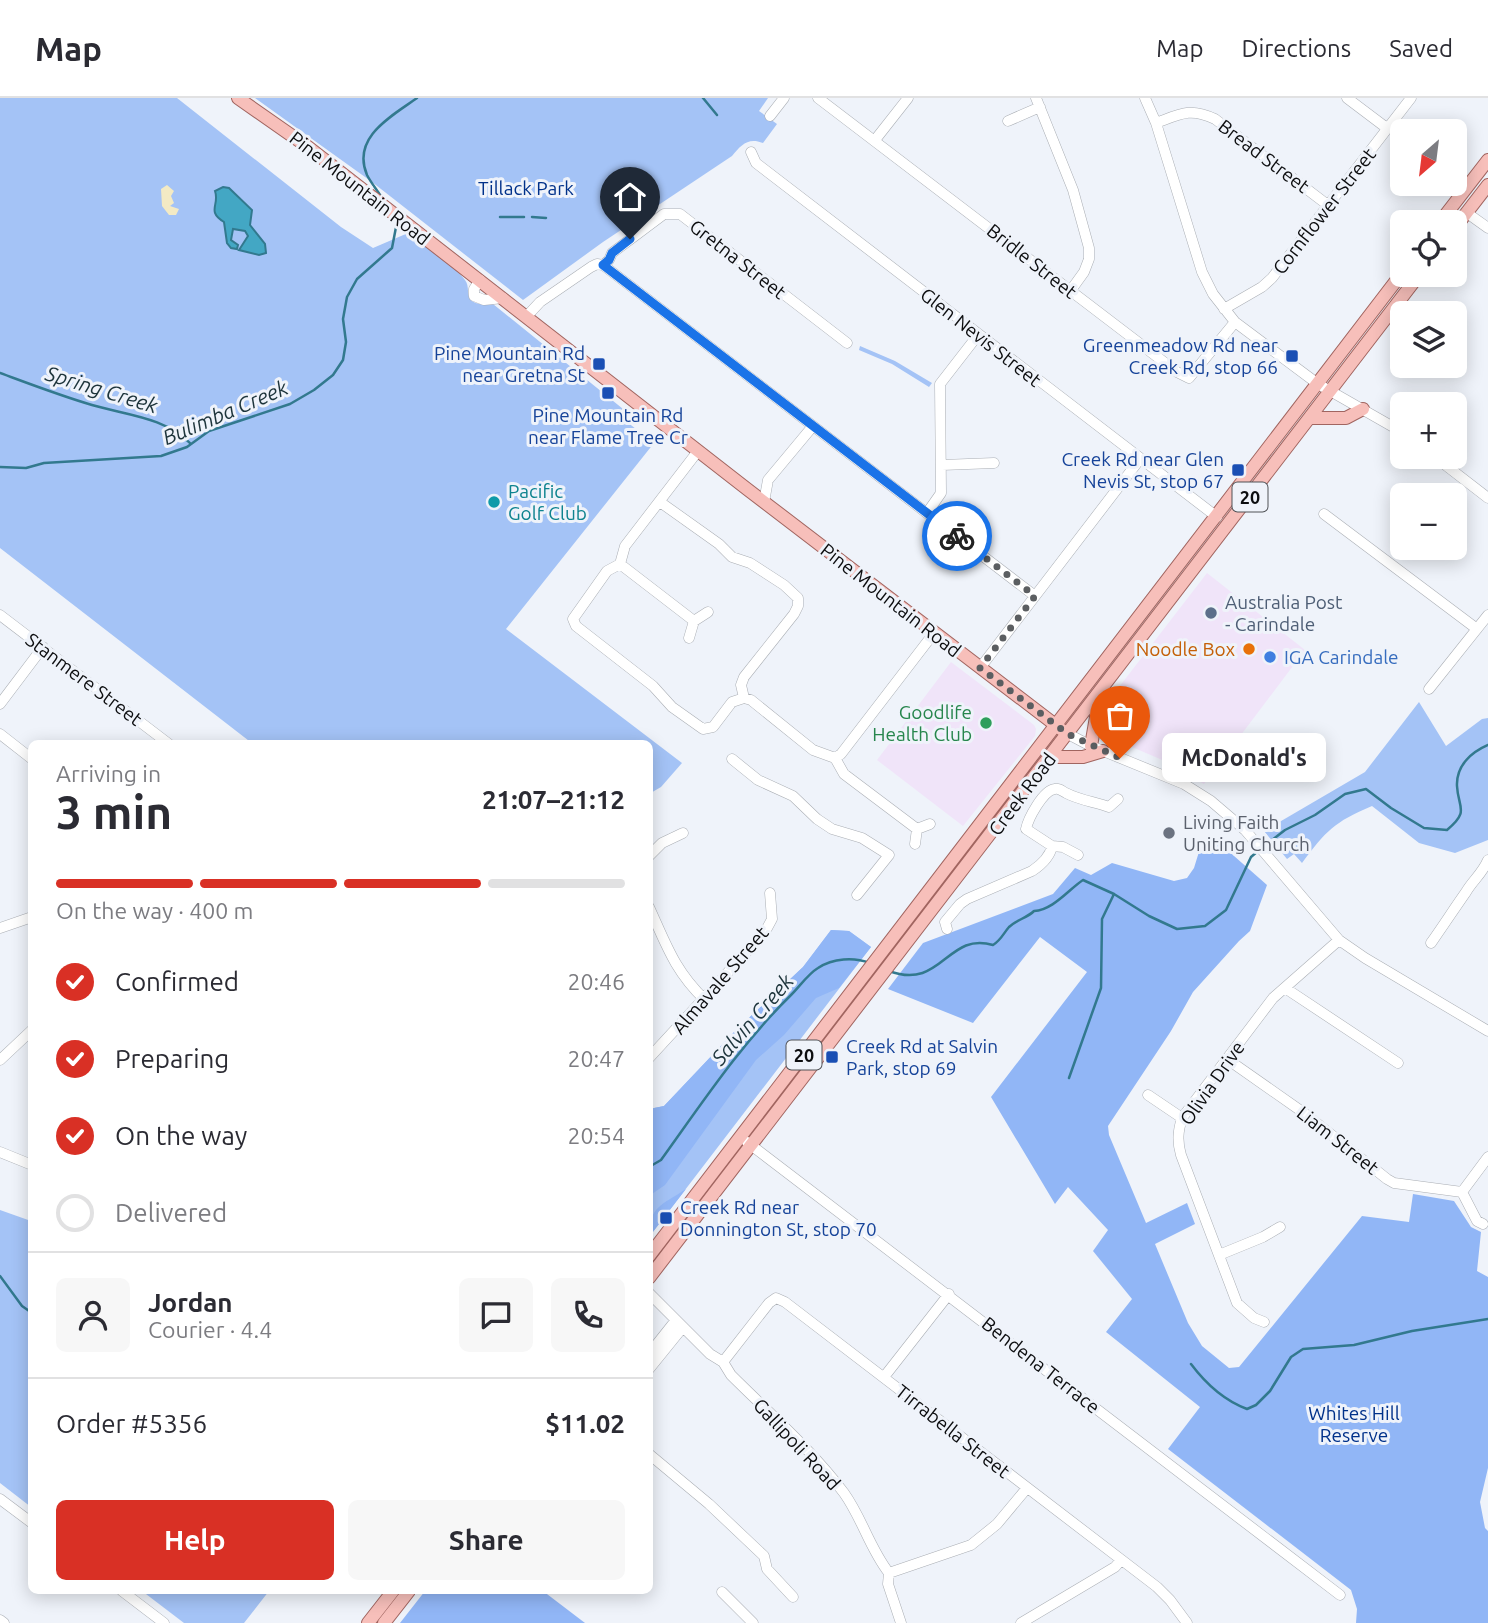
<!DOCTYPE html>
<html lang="en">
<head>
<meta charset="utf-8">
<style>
  :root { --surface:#fff; --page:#f7f7f7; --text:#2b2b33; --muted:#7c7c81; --line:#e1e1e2; --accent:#d93025 }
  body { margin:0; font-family:Ubuntu,sans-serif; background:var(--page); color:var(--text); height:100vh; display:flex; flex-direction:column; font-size:26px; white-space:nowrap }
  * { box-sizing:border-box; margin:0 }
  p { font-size:23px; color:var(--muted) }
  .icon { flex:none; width:38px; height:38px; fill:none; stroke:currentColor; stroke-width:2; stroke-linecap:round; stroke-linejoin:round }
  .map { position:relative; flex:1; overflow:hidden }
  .panel { position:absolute; left:28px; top:642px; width:625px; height:854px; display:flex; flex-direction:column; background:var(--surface); border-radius:10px; box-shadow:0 4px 18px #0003 }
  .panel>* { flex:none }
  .needle { width:46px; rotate:208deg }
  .buttons { position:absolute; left:1390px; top:21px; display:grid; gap:14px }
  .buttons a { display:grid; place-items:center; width:77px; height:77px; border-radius:10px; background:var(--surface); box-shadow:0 4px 18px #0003; font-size:35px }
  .pin { position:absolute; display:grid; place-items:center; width:60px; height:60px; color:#fff; margin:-72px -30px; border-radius:50% 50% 50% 0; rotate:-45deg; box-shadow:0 0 7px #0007 }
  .pin .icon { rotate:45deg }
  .courier { position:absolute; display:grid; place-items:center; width:70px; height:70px; margin:-35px; border:5px solid #1a73e8; border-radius:50%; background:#fff; color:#222; box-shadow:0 2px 9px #0007 }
  .bubble { position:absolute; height:49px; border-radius:10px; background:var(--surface); box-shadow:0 4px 18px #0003; font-size:23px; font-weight:700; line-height:49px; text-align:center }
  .summary em { font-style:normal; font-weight:700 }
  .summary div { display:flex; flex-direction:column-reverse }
  .summary { display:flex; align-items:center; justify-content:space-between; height:119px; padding:0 28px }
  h1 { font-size:46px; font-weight:700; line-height:52px }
  .bar { display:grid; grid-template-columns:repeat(4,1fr); gap:10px 7px; align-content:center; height:84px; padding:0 28px }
  .bar i { height:9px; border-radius:5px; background:var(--line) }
  .bar .active { background:var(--accent) }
  .bar p { grid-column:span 4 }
  .line { display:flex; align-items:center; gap:18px; padding:0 28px; border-top:2px solid var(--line) }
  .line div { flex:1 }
  .round { display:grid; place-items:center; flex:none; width:74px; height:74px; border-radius:10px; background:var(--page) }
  ol { padding:0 28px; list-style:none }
  li { display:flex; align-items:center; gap:21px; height:77px }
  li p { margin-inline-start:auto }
  li .icon { padding:7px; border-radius:50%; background:var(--accent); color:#fff; stroke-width:4 }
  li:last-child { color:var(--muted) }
  li i { width:38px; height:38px; border:4px solid var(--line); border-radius:50% }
  .primary-button { display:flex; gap:14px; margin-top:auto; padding:14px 28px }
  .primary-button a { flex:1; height:80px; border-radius:10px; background:var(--accent); color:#fff; font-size:28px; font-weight:700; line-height:80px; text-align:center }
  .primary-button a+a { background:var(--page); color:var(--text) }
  header { display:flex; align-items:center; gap:42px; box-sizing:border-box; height:98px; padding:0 35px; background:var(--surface); border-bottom:2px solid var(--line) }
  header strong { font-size:33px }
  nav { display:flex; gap:38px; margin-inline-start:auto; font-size:24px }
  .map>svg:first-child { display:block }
</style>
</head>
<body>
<header>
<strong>Map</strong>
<nav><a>Map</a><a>Directions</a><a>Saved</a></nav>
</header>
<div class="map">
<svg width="1488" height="1525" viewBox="0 0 1488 1525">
  <rect width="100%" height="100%" fill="#eff3fa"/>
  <path fill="#f0e4f9" d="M1207 475 1305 552 1204 686 1160 661 1113 641 1102 627 1109 602Z
    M951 564 1034 627 1036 631 1035 638 963 728 877 662Z"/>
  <path fill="#a4c3f6" d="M0 0H177L341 129 373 150 408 135C427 149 451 163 465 182 470 188 466 197 471 202 477 208 486 205 493 206L628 315 627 324 654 345 506 531 682 665 661 689 649 696V646H253L0 450Z
    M255 0H768L759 13 777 26 763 45C748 39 741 47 732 58L603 144 523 202 372 84Z
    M860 248 895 263 932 285 929 289 892 266 859 252Z
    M1419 604 1446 648 1482 621 1488 620V742L1455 755 1419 745 1372 708C1334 724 1326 733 1302 765L1294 756 1287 761 1264 733 1365 674Z
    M831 832 849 833 871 849 649 1139V1011L664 1008 736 932 803 869Z
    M0 1112 31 1123V1409L0 1385Z
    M142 1493H269L244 1525H184Z"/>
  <path fill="#91b6f6" d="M1217 743 1267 787 1250 833 1239 843 1193 894 1171 933 1108 1028 1109 1037 1146 1125 1187 1105 1195 1126 1155 1146 1188 1225 1202 1248 1229 1270 1239 1269 1362 1118 1409 1124 1413 1096 1454 1103 1471 1129 1481 1134 1477 1173 1488 1179V1370L1480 1404 1485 1430 1488 1433V1525H1356L1357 1511 1351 1492 1168 1351 1200 1309 1106 1234 1132 1201 1093 1153 1108 1132 1068 1089 1055 1106 991 999 1087 874 1040 839 973 925 888 891 923 845 1053 796 1075 770 1091 777 1112 765 1174 783 1187 780 1194 770 1202 744Z
    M831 832 849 833 871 849 839 890 816 900 784 937 756 962 665 1087 649 1098V1011L664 1008 736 932 803 869Z
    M686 1091 649 1139C649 1108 662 1107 686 1091Z
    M425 1493H543L585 1525H400Z"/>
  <path fill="#f3eac4" d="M167 87 174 93 171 98 174 105 170 108 179 111 176 117H169L162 108 161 91Z"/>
  <path fill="#43a7c4" stroke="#32798e" stroke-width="2" d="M223 89 229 90 252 112 250 127 265 146 266 155 259 157 239 152 248 138 245 133 233 131 231 142 238 147 237 151 231 150 227 145 224 124C206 113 220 107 215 93Z"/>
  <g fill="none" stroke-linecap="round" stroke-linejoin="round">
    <path stroke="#32798e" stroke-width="2.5" d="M703 0 717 17
      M382 100C378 93 371 85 367 77 351 39 392 18 417 0
      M500 119H524
      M532 119 546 120
      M0 275C30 286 61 298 92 307 126 317 165 319 191 346
      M0 369 26 370 44 365 161 358 187 349 209 333 290 306 314 292 333 277 343 262 346 244 343 221 347 199 357 181 392 150 397 124
      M1263 749 1285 732 1315 717 1345 696 1366 691 1391 710 1424 730 1447 732C1470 713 1458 710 1457 688 1456 667 1472 654 1488 647
      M889 873C942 893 947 833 993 847 1001 842 1003 836 1009 829 1016 822 1027 820 1034 813 1053 812 1068 792 1083 782L1114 796 1149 818 1177 831 1205 828 1226 812 1251 759 1258 753
      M1069 980 1101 890 1102 821 1114 796
      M649 1069 661 1062C702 1005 741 946 791 897 800 888 808 876 818 870 833 860 854 859 870 865
      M0 1178 22 1208 32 1215
      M1191 1266C1206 1286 1223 1302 1247 1311L1256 1307 1270 1293 1291 1259 1303 1251 1354 1247 1412 1233 1488 1221"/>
    <defs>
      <path id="minor" d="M818 0 1177 274 1189 280 1235 224
        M1036 0 1073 92 1089 150V161L1084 174 1071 192
        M1145 0 1156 25 1202 174 1213 196 1235 224 1318 286 1402 334
        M1347 0 1388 31
        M770 18 784 0
        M1008 23 1040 9
        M1156 25C1180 16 1190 9 1215 21L1329 108
        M875 42 908 0
        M751 54 756 65 1217 419
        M1467 115 1488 130
        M603 167 1035 498
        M480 182 474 191V198L484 202 503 200
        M1224 211 1262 189 1272 180 1411 0
        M527 218 540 204 591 169 597 166 603 167 609 162 612 155 664 116H680L847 245
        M698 353 625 448 620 466 607 473 573 521 576 528 653 588 672 609 703 631 713 629 732 604 744 600 751 602 813 652 835 660 841 656 934 535
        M1435 359 1488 400
        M942 367 994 365
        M660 404 719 446 732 459 750 465 784 487 798 500V508L794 516 744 579 741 587 744 600
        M764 404 768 382 813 328
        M927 415 941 395 940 286 978 237
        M1324 416 1477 531
        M620 466 694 523
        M0 517 169 646
        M689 540 694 523 708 514
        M980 570 1140 361
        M1429 591 1488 517
        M0 606 43 549
        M0 636 32 661
        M1068 636 1091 648 1184 686 1211 703 1245 732 1339 842 1365 860 1488 933
        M835 660 844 676 917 731
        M732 661 758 682 793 698 817 721 832 731 862 740 889 757 857 797
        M915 746 917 731 930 726
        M1052 748 1063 749 1078 757
        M649 758 662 745 683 735
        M649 809C666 846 674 872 705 902
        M0 830 32 819
        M947 831 945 824 960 806 967 801 1032 773C1041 767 1050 759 1052 748L1026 731C1028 721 1043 692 1055 691 1059 690 1062 693 1066 695 1079 702 1095 704 1109 709L1118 701
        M1431 845C1443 828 1454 811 1466 794 1473 782 1482 776 1488 762
        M1285 890 1398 965
        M649 960 765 834 772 821 770 795
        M1227 961 1304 1015 1387 1081 1394 1085 1462 1094 1477 1123 1483 1126
        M0 962 32 932
        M1148 997 1182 1020
        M747 1044 1340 1497
        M0 1054 32 1067
        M1462 1094 1488 1059
        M1219 1157 1263 1139 1280 1129
        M649 1195 710 1256 723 1264 731 1277C769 1315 812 1352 844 1395 862 1420 870 1451 889 1475L888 1486 901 1525
        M1264 1224 1254 1220 1237 1205 1181 1057C1177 1043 1178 1033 1182 1020L1273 900 1339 842
        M649 1256 676 1222
        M723 1264 769 1205 776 1200 785 1204 1157 1489 1170 1502 1187 1525
        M649 1271 683 1229
        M884 1279 949 1196
        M649 1356 709 1406 764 1458 767 1471 793 1499
        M0 1401 32 1425
        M889 1475 971 1447 997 1426 1027 1390
        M122 1493 164 1525
        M722 1494 753 1525
        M0 1522 4 1525
        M1021 1525 1115 1469 1121 1462"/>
      <path id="major" d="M238 0 308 49 747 391 1062 632
        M1440 124 1488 62
        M1454 131 1488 87
        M1311 320H1346L1363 311
        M1091 648 1096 619 1095 601
        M1050 659H1083L1103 653
        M649 1158 1402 175
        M649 1180 1419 177
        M368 1525 393 1493
        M384 1525 409 1493"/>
    </defs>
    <use href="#minor" stroke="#aaaeb4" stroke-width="11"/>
    <use href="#major" stroke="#a16560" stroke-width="14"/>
    <use href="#minor" stroke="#fff" stroke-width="10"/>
    <use href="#major" stroke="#f7bfba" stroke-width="12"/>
  </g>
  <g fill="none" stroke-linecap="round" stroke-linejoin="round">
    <path stroke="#5b5e61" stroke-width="7" stroke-dasharray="0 12.6" d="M957 438 1035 498 980 570 1068 636 1120 660"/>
    <path stroke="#1a73e8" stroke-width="9" d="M630 141 612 155 609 162 603 167 957 438"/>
  </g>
  <g fill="#1a4fb4" stroke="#eff3fa" stroke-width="2.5">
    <rect x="1285" y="251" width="14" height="14" rx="3.5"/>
    <rect x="592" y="259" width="14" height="14" rx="3.5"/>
    <rect x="601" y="288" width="14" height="14" rx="3.5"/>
    <rect x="1231" y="365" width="14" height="14" rx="3.5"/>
    <rect x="825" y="952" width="14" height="14" rx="3.5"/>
    <rect x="659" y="1113" width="14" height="14" rx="3.5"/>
  </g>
  <circle fill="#0f9aa8" stroke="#eff3fa" stroke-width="2.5" cx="494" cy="404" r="7"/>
  <circle fill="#5c6f8a" stroke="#eff3fa" stroke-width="2.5" cx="1211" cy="515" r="7"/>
  <circle fill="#e8710a" stroke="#eff3fa" stroke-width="2.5" cx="1249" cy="551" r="7"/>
  <circle fill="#3f7fe0" stroke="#eff3fa" stroke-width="2.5" cx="1270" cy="559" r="7"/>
  <circle fill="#2e9e5b" stroke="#eff3fa" stroke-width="2.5" cx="986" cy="625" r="7"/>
  <circle fill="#6b7280" stroke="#eff3fa" stroke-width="2.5" cx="1169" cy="735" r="7"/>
  <g text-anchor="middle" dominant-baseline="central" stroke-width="6" stroke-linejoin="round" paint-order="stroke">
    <g fill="#eff3fa" stroke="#505256" stroke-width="2">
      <rect x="1232.5" y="384.5" width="35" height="29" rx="5"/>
      <rect x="786.5" y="942.5" width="35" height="29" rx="5"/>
    </g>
    <g font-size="18" font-weight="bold" fill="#0c0d0f">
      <text x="1250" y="399">20</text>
      <text x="804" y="957">20</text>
    </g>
    <g font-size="19" fill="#0c0d0f" stroke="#eff3fa">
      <text transform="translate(1264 58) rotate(37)">Bread Street</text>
      <text transform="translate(360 90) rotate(38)">Pine Mountain Road</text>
      <text transform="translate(1324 113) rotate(-52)">Cornflower Street</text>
      <text transform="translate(738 161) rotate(38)">Gretna Street</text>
      <text transform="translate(1032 163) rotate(38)">Bridle Street</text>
      <text transform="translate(981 239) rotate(38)">Glen Nevis Street</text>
      <text transform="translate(891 502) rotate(38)">Pine Mountain Road</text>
      <text transform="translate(84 581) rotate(37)">Stanmere Street</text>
      <text transform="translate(1022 696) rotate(-53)">Creek Road</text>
      <text transform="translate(720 882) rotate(-49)">Almavale Street</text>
      <text transform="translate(1212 985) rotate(-55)">Olivia Drive</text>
      <text transform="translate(1338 1042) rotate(38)">Liam Street</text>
      <text transform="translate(1041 1267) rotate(38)">Bendena Terrace</text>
      <text transform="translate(953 1333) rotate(38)">Tirrabella Street</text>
      <text transform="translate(797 1346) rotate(47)">Gallipoli Road</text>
    </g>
    <g font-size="19" fill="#00318a" stroke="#eff3fa">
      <text x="526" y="90">Tillack Park</text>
      <text x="1354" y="1315">Whites Hill<tspan x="1354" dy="22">Reserve</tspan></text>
    </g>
    <g font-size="19" fill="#164399" stroke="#eff3fa" text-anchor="end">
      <text x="1278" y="247">Greenmeadow Rd near<tspan x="1278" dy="22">Creek Rd, stop 66</tspan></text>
      <text x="585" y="255">Pine Mountain Rd<tspan x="585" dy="22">near Gretna St</tspan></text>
      <text x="608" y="317" text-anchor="middle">Pine Mountain Rd<tspan x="608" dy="22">near Flame Tree Cr</tspan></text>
      <text x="1224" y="361">Creek Rd near Glen<tspan x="1224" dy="22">Nevis St, stop 67</tspan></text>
      <text x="846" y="948" text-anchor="start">Creek Rd at Salvin<tspan x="846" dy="22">Park, stop 69</tspan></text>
      <text x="680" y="1109" text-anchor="start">Creek Rd near<tspan x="680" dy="22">Donnington St, stop 70</tspan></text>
    </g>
    <g font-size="19" fill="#0d838f" stroke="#eff3fa" text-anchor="start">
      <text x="508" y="393">Pacific<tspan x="508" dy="22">Golf Club</tspan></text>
    </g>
    <g font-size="19" fill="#4e5e75" stroke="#eff3fa" text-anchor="start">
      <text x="1225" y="504">Australia Post<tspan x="1225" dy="22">- Carindale</tspan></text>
    </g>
    <g font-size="19" fill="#c56008" stroke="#eff3fa" text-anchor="end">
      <text x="1235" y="551">Noodle Box</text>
    </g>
    <g font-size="19" fill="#366cbe" stroke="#eff3fa" text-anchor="start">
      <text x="1284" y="559">IGA Carindale</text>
    </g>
    <g font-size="19" fill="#27864d" stroke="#eff3fa" text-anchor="end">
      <text x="972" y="614">Goodlife<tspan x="972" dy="22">Health Club</tspan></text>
    </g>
    <g font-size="19" fill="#5b616d" stroke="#eff3fa" text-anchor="start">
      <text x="1183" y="724">Living Faith<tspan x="1183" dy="22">Uniting Church</tspan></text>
    </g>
    <g font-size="21" font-style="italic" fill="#1d343b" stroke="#eff3fa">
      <text transform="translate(102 291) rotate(17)">Spring Creek</text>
      <text transform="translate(225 314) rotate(-23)">Bulimba Creek</text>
      <text transform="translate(752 921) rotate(-49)">Salvin Creek</text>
    </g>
  </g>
</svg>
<div class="buttons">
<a><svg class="needle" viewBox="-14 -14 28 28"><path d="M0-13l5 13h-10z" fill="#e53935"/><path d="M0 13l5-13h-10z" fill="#7c7c81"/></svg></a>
<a><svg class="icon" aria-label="locate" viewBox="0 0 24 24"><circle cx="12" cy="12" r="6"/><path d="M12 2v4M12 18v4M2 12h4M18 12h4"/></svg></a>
<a><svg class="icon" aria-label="layers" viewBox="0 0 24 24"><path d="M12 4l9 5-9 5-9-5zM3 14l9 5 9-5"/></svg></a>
<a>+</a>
<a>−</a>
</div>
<div class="pin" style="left:1120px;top:660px;background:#ea580c"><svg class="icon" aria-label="bag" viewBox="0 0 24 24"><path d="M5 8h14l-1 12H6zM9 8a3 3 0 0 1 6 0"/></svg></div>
<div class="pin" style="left:630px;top:141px;background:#1f2937"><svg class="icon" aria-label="home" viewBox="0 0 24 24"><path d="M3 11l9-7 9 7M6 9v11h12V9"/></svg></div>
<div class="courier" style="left:957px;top:438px"><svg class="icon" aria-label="bike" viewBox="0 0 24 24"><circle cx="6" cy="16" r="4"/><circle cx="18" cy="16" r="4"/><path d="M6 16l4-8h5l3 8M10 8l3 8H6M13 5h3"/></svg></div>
<div class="bubble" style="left:1162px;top:635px;width:164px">McDonald's</div>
<section class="panel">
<div class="summary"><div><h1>3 min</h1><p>Arriving in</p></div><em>21:07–21:12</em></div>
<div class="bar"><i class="active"></i><i class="active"></i><i class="active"></i><i></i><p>On the way · 400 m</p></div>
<ol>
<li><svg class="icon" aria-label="check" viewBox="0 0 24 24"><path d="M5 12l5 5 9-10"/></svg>Confirmed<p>20:46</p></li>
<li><svg class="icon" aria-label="check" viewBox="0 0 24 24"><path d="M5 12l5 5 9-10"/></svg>Preparing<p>20:47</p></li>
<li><svg class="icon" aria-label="check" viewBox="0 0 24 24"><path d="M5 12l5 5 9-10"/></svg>On the way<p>20:54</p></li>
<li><i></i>Delivered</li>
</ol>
<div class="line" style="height:126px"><a class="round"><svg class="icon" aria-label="person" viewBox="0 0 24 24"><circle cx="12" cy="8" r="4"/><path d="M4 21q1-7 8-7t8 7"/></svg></a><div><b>Jordan</b><p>Courier · 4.4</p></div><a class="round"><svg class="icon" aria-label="chat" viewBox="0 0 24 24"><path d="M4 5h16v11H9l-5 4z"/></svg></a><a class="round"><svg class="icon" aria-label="phone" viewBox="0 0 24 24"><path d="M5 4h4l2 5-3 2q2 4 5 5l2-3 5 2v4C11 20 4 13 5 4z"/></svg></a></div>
<div class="line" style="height:91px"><div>Order #5356</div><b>$11.02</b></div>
<div class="primary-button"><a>Help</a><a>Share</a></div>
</section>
</div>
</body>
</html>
